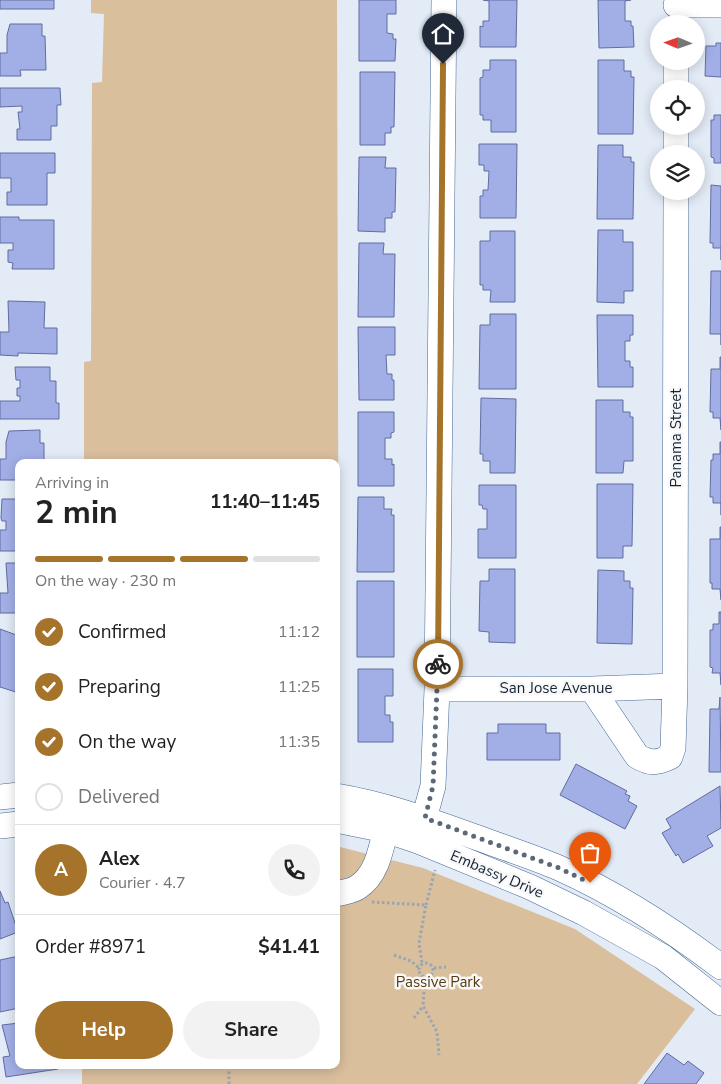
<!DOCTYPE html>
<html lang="en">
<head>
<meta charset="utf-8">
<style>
  :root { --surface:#fff; --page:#f2f2f2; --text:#222; --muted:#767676; --line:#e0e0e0; --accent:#a5742a }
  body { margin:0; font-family:"Nunito Sans",sans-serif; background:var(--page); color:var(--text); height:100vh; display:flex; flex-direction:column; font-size:19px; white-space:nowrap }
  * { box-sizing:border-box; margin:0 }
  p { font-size:16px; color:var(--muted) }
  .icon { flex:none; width:28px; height:28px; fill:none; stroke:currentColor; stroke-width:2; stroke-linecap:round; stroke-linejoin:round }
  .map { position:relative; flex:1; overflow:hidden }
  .sheet { position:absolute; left:15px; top:459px; width:325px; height:610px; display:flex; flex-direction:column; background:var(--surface); border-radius:10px; box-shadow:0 2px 12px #0003 }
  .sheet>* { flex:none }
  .needle { width:32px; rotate:272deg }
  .buttons { position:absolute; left:650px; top:15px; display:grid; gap:10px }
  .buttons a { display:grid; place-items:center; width:55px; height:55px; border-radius:50%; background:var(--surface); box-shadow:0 2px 12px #0003; font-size:25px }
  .pin { position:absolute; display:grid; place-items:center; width:42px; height:42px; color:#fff; margin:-51px -21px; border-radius:50% 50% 50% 0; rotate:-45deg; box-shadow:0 0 5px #0007 }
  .pin .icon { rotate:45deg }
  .courier { position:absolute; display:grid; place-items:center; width:50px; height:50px; margin:-25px; border:4px solid #a5742a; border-radius:50%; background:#fff; color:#222; box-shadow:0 1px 6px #0007 }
  .overview em { font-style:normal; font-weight:700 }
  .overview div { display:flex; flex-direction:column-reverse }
  .overview { display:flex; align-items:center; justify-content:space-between; height:85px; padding:0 20px }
  h1 { font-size:32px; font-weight:700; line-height:38px }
  .bar { display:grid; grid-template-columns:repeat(4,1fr); gap:8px 5px; align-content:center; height:60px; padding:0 20px }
  .bar i { height:6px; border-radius:4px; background:var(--line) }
  .bar .active { background:var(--accent) }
  .bar p { grid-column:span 4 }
  .line { display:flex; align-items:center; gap:12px; padding:0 20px; border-top:1px solid var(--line) }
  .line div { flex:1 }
  .round { display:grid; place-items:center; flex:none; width:52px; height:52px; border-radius:26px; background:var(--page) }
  ol { padding:0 20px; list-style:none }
  li { display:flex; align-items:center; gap:15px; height:55px }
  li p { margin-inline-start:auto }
  li .icon { padding:5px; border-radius:50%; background:var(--accent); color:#fff; stroke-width:4 }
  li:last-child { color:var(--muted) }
  li i { width:28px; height:28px; border:2px solid var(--line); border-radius:50% }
  .cta { display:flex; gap:10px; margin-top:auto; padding:10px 20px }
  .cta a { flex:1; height:58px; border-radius:30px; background:var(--accent); color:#fff; font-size:20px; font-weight:700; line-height:58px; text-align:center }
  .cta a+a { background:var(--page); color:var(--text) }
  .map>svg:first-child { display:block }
</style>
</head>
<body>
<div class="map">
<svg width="721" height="1084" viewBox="0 0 721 1084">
  <rect width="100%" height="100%" fill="#e3ebf6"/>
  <path fill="#dabf9d" d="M91 0H337L339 763H336V462H84V362L91 361 92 83 102 82 104 14 91 13Z
    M336 846 423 868 575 929 695 1009 637 1084H82V1065H336Z"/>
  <path fill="#a2afe6" stroke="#616ca0" d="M0 0H54V9H0Z
    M359 0H396V14H387V33L393 34V39H396L395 61H359Z
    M517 0 516 47H480V26L483 27V21H489V1L483 0Z
    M598 0H631L625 1V21H631V26H633L634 47 599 48Z
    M10 24H42V36H45L46 70H20L21 76H0V53H7V35Z
    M716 43H721V77L705 76 706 46H716Z
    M490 60H516V132H491V120H483V115H480V78L483 77V70H490Z
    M598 60H624V71H631V77H634L633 134H598Z
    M360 72H395L394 127H391V133H385V145H360Z
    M0 88H60L61 105H57V126H51V140H17V129H20L18 112H22V106L0 107Z
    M714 115H721V163H714V158L711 157V120H714Z
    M479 144H517L516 218H480V196H483V190H488L489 171H484V165H479Z
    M598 145H623V157H631V162H634L633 219H597Z
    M0 153H55V173H47V205H7V192H11V178H0Z
    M359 157H386L385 168H396L395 212H392V218H385V232L358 231Z
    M711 185 721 186V260V248H713V243H710Z
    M0 217H19V220H54V269H12L13 263 8 262V250H13V243H0Z
    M598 230H623V242H633V291H624V303L597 302Z
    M490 231H515V302H490L491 290H483V285H480V241H490Z
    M359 243H384L383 254H395L394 317H358Z
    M711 271H721V345V334H710Z
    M8 301 45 302 44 328H57V354L18 353V356L0 355V332H9Z
    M490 314H516V389H479L480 325H490Z
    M597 315H633V335H630V341H625V361H630V367H633V387H598Z
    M358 327H395V355H386L387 374H392V380H394V400H359Z
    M720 357H721V430L720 418H713V412H710L711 369H720Z
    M15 367H50V381H56V403H59V419H0V401H20V396H17V388H20V380H16Z
    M481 398 516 399 515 473H490V461H483V454H480Z
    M596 400H623V412H630V417H633V461H624L623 473H596Z
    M358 412H394V432L391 433V438H385V459H392V465L394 464V486H358Z
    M40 430V443H44V462H19L18 480H0V459H6V442L9 431Z
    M720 442H721V515V503H713V497H710L711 460H713V454H720Z
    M597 484H633L632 546H623V558H597Z
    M479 485H516V558H478V529H487V509H483L482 505H479Z
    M358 497H384V509H392L391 515H394V572H357Z
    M2 499H19V551H0V530H6V521H2L1 518Z
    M720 527H721V600L720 589H712V583H710V539H720Z
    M6 563H19V613H0V593H8Z
    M489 569H515V643L489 642V632L479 631 480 581H489Z
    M598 570 624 571V581H630V588H633L632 644 597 643Z
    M357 581H394V657H357Z
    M719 612H721V685L720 673H712L713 668 710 667V630H713V624H719Z
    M0 629 19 636V693L0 687Z
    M358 669H393V696H385V715H390V722H393V742H358Z
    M720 697 721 772H709L710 709H719Z
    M498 724H546V733H560V760H487V733H498Z
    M576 764 627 791 625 794 630 796 628 801 637 806 625 829 560 795Z
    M720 786 721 828 707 836 713 846 683 863 678 854 676 856 662 833 671 828 666 819Z
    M0 891 5 903 8 902 18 932 0 939Z
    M19 956V1008L0 1012V960Z
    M19 1023V1065H57L58 1069 6 1077 3 1057 10 1056 2 1025Z
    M667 1053 684 1065 688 1061 704 1073 696 1084H644Z"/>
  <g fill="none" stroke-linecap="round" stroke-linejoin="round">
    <defs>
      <path id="minor" d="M676 5H721
        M676 89V61
        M676 154V126
        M437 689H592L675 686
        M592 689 637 756C650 764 657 763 670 757L673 748 675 686 676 191
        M336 796C385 804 431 821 478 838 505 848 533 857 559 868 617 894 671 929 721 967
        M0 797 19 795
        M336 820 385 830 418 841 530 887 584 913 663 957 721 1003
        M0 826 19 824
        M418 841 433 786 437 689 444 0
        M336 894C343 892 353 891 358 887 381 872 382 838 390 814"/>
    </defs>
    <use href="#minor" stroke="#446894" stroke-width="26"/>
    <path stroke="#9aa5b2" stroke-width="3" stroke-dasharray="2.5 2.5" stroke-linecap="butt" d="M372 902 426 905 419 943 422 963
      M426 905 435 870
      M394 955 411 961 419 968
      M419 970a7 7 0 1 1 14 0a7 7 0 1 1-14 0Z
      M434 968 446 967
      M425 977 423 1006 437 1032 439 1055
      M414 1018 423 1006
      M229 1084V1065"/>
    <use href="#minor" stroke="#fff" stroke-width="25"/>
  </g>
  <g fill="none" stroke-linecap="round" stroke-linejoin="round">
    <path stroke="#5c6878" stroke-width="5" stroke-dasharray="0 9" d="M438 664 433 786 425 818 559 868 590 883"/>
    <path stroke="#a5742a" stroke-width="6" d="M438 664 443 64"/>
  </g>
  <g text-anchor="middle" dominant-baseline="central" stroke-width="5" stroke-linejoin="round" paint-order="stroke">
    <g font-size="15" fill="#132234" stroke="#f8f8f8">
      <text transform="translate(676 438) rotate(-90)">Panama Street</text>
      <text x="556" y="688">San Jose Avenue</text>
      <text transform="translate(497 874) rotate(23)">Embassy Drive</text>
    </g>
    <g font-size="15" fill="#553b12" stroke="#f8f8f8">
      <text x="438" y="982">Passive Park</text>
    </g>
  </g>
</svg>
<div class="buttons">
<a><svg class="needle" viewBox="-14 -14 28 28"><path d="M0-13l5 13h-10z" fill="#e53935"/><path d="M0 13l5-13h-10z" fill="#767676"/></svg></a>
<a><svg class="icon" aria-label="locate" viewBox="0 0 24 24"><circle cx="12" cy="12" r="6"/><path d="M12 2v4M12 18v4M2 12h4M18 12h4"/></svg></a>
<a><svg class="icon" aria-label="layers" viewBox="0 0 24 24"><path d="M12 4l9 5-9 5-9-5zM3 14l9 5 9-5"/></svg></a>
</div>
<div class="pin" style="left:590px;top:883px;background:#ea580c"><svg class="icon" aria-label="bag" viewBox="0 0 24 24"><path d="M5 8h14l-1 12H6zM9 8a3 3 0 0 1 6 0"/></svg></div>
<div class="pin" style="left:443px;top:64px;background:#1f2937"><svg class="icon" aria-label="home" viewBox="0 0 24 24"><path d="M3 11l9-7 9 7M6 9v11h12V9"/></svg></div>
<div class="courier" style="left:438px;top:664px"><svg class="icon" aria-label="bike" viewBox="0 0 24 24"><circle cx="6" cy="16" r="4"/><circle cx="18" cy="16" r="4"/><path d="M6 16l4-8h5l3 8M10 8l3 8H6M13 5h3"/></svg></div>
<section class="sheet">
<div class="overview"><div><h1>2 min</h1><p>Arriving in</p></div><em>11:40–11:45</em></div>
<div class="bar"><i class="active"></i><i class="active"></i><i class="active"></i><i></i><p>On the way · 230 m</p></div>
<ol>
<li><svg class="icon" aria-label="check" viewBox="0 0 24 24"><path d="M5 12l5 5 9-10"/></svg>Confirmed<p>11:12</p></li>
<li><svg class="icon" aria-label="check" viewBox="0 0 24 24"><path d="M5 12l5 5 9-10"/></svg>Preparing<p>11:25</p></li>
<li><svg class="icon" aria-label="check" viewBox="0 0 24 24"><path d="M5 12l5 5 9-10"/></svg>On the way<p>11:35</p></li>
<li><i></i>Delivered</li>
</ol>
<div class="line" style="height:90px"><b class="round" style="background:var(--accent);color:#fff">A</b><div><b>Alex</b><p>Courier · 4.7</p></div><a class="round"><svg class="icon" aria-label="phone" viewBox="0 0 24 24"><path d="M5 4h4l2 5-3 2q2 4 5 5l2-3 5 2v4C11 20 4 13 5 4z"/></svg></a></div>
<div class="line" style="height:65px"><div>Order #8971</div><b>$41.41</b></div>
<div class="cta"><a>Help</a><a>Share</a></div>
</section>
</div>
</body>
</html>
